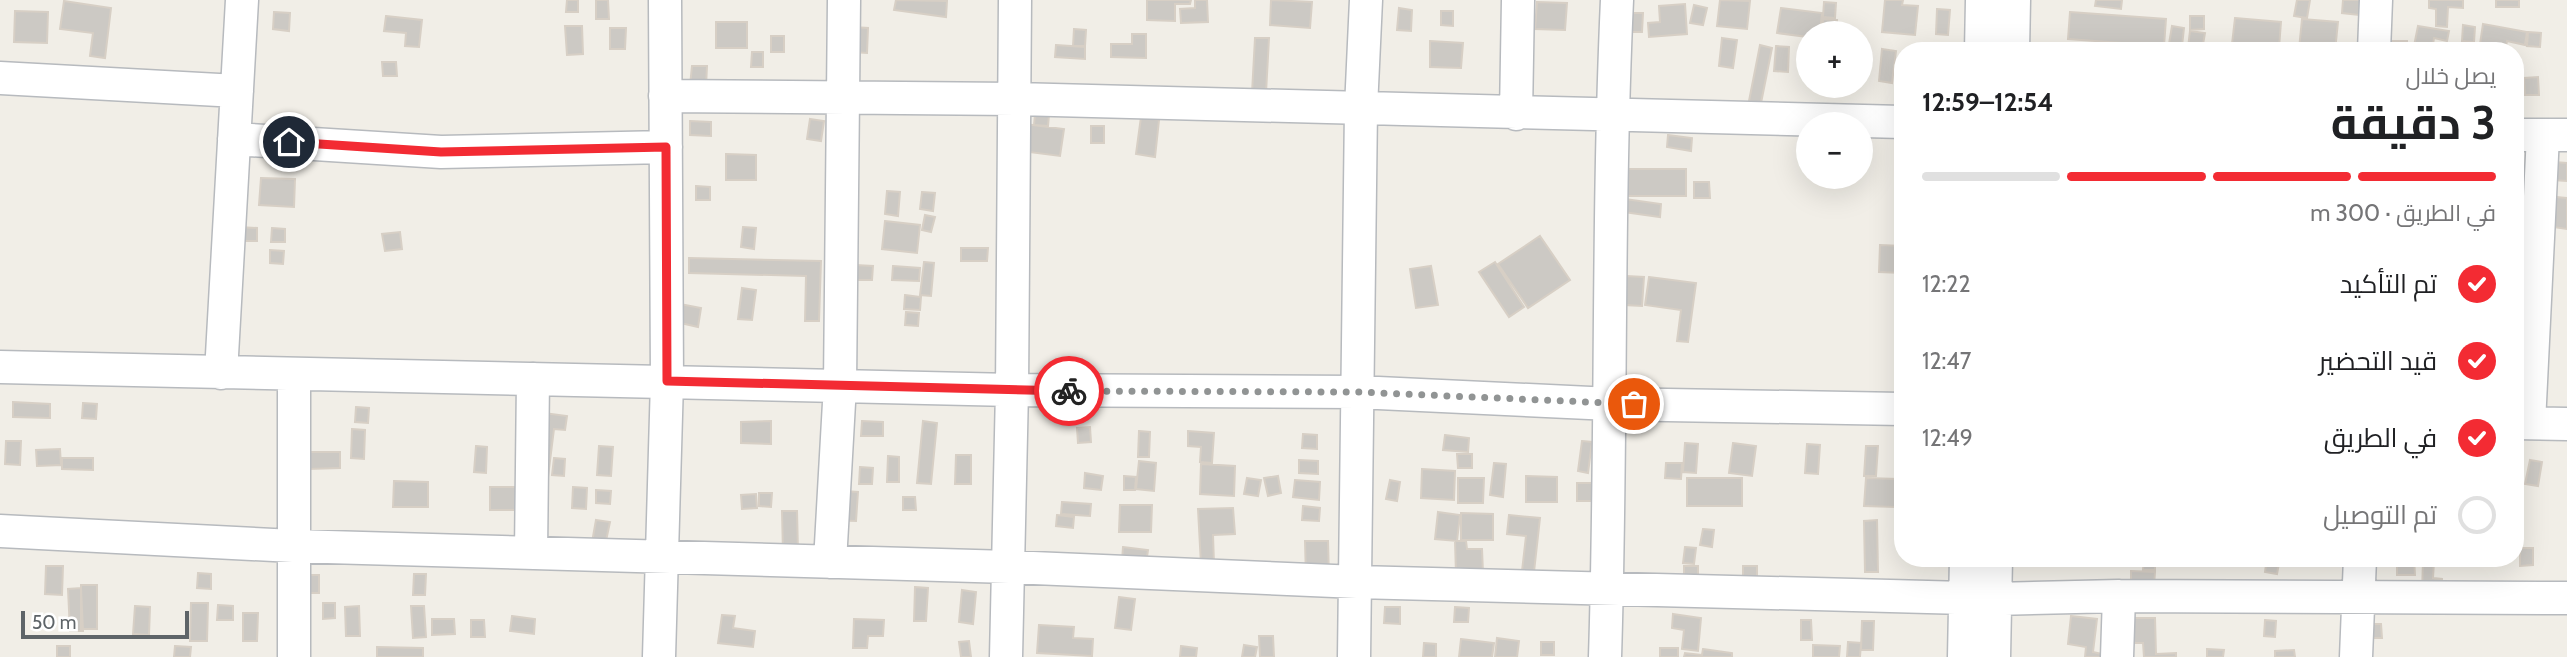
<!DOCTYPE html>
<html lang="ar">
<head>
<meta charset="utf-8">
<style>
  :root { --surface:#fff; --page:#f6f6f6; --text:#202124; --muted:#757577; --line:#e0e0e0; --accent:#f32b33 }
  body { margin:0; font-family:Cabin,Cairo,sans-serif; background:var(--page); color:var(--text); direction:rtl; height:100vh; display:flex; flex-direction:column; font-size:26px; white-space:nowrap }
  * { box-sizing:border-box; margin:0 }
  p { font-size:23px; color:var(--muted) }
  .icon { flex:none; width:38px; height:38px; fill:none; stroke:currentColor; stroke-width:2; stroke-linecap:round; stroke-linejoin:round }
  .map { position:relative; flex:1; overflow:hidden; direction:ltr }
  .side { position:absolute; left:1894px; top:42px; width:630px; height:525px; display:flex; flex-direction:column; background:var(--surface); border-radius:28px; box-shadow:0 7px 28px #0002; direction:rtl }
  .side>* { flex:none }
  .buttons { position:absolute; left:1796px; top:21px; display:grid; gap:14px }
  .buttons a { display:grid; place-items:center; width:77px; height:77px; border-radius:50%; background:var(--surface); box-shadow:0 7px 28px #0002; font-size:35px }
  .scale { position:absolute; left:21px; bottom:18px; width:168px; box-sizing:border-box; padding-left:7px; border:4px solid #5e6468; border-top:0; font-size:19px; line-height:24px; white-space:nowrap; color:#5e6468; -webkit-text-stroke:5px #fff; paint-order:stroke }
  .pin { position:absolute; display:grid; place-items:center; width:60px; height:60px; color:#fff; margin:-30px; border:4px solid #fff; border-radius:50%; box-shadow:0 2px 7px #0007 }
  .courier { position:absolute; display:grid; place-items:center; width:70px; height:70px; margin:-35px; border:5px solid #f32b33; border-radius:50%; background:#fff; color:#222; box-shadow:0 2px 9px #0007 }
  .summary em { font-style:normal; font-weight:700 }
  .summary div { display:flex; flex-direction:column-reverse }
  .summary { display:flex; align-items:center; justify-content:space-between; height:119px; padding:0 28px }
  h1 { font-size:46px; font-weight:700; line-height:52px }
  .bar { display:grid; grid-template-columns:repeat(4,1fr); gap:10px 7px; align-content:center; height:84px; padding:0 28px }
  .bar i { height:9px; border-radius:5px; background:var(--line) }
  .bar .on { background:var(--accent) }
  .bar p { grid-column:span 4 }
  ol { padding:0 28px; list-style:none }
  li { display:flex; align-items:center; gap:21px; height:77px }
  li p { margin-inline-start:auto }
  li .icon { padding:7px; border-radius:50%; background:var(--accent); color:#fff; stroke-width:4 }
  li:last-child { color:var(--muted) }
  li i { width:38px; height:38px; border:4px solid var(--line); border-radius:50% }
  .map>svg:first-child { display:block }
</style>
</head>
<body>
<div class="map">
<svg width="2567" height="657" viewBox="0 0 2567 657">
  <rect width="100%" height="100%" fill="#f1eee7"/>
  <path fill="#ccc9c4" stroke="#d7cfc5" stroke-width="2" d="M567 0H578V12H566Z
    M596 0H608L609 19H596Z
    M896 0 947 1 946 17 894 10Z
    M1147 0H1191L1190 4H1175V21L1147 20Z
    M1195 0H1207L1208 22 1181 23 1180 9 1195 8Z
    M1271 0 1312 2 1310 28 1270 25Z
    M1720 0 1750 1 1747 29 1717 26Z
    M1885 0H1903L1902 5 1918 6 1915 35 1882 32Z
    M2096 0H2122L2121 9 2095 6Z
    M2297 0H2310L2307 18 2294 16Z
    M2343 0H2361L2359 15 2342 13Z
    M2429 0H2463V8L2448 7 2447 27 2436 26V9L2429 8Z
    M2496 0H2519V7H2496Z
    M64 1 111 8 105 58 90 56 93 33 60 29Z
    M1537 2 1567 3 1565 30 1535 29Z
    M1824 2 1836 3 1835 18 1823 17Z
    M1685 4 1687 34 1649 37 1648 23 1660 22 1659 6Z
    M1694 5 1707 8 1703 25 1690 23Z
    M1399 8 1412 10 1411 31 1397 30Z
    M1781 8 1822 13 1820 33H1808V37L1777 33Z
    M1937 9 1950 10 1948 35 1936 34Z
    M15 11 48 12 47 43 14 42Z
    M1441 11H1453V26L1441 25Z
    M274 12 290 13 289 31 273 29Z
    M2070 12 2166 19 2164 46 2068 39Z
    M1629 13H1643L1642 32H1628Z
    M386 16 422 20 419 47 405 46 406 33 384 31Z
    M2190 16H2204V29L2190 30Z
    M2235 18 2281 22 2279 48 2232 44Z
    M1823 19 1837 20 1836 33H1822Z
    M2302 19 2338 22 2335 51 2299 49Z
    M716 22H747V48H716Z
    M2483 24 2527 32 2525 45 2507 41 2505 51H2479Z
    M2463 25 2475 27 2474 42 2462 41Z
    M565 26H582L583 54 567 55Z
    M836 26 868 28 867 53 835 51Z
    M2172 26 2184 28 2182 46 2169 44Z
    M2418 26 2449 31 2447 41 2434 38 2432 51H2413Z
    M610 28H626L625 49H610Z
    M1074 29 1086 30 1085 46H1073Z
    M2190 31 2205 33 2202 50 2188 48Z
    M2528 32 2541 33 2540 47 2527 46Z
    M1132 34H1146V58L1111 57V44H1132Z
    M771 36H784V52H771Z
    M1255 38H1269L1266 93H1252Z
    M1722 38 1737 40 1733 68 1719 66Z
    M1430 41 1463 43 1461 68 1430 67Z
    M2388 41H2407V51H2388Z
    M1056 45 1085 47V59L1055 57Z
    M1760 45 1772 48 1761 103 1749 101Z
    M1776 46 1789 47 1788 72 1774 71Z
    M1882 49 1896 51 1892 83 1879 81Z
    M752 52H763V67H751Z
    M382 62H396L397 76H383Z
    M692 66H707L706 87 690 86Z
    M2538 77 2539 95H2525L2524 78Z
    M1035 114 1049 115 1048 126 1034 125Z
    M1141 117 1159 120 1155 157 1136 154Z
    M810 119 824 121 821 141 807 139Z
    M690 121 711 122V136L690 135Z
    M1025 124 1064 129 1060 156 1021 151Z
    M1091 126H1104V143H1091Z
    M1668 135 1692 138 1691 151 1667 147Z
    M726 154 756 155V180H726Z
    M2554 162 2567 163V181L2553 180Z
    M1625 169H1686V196H1625Z
    M261 178 295 179 294 207 259 205Z
    M1694 182H1709L1710 198H1694Z
    M696 186 710 187V200H696Z
    M887 191 900 192 898 216 885 214Z
    M922 192 935 193 933 211 920 209Z
    M2556 197 2567 198V229L2553 227Z
    M1625 199 1661 204 1660 217 1623 212Z
    M925 215 935 217 931 232 922 230Z
    M885 221 920 225 917 253 882 249Z
    M238 227 257 228V241H238Z
    M743 227 756 228 754 249 741 247Z
    M272 228 285 229V242H271Z
    M400 232 402 249 385 251 382 234Z
    M1540 236 1570 280 1528 308 1498 264Z
    M1880 245 1902 246V273L1879 272Z
    M961 248H988L987 261H961Z
    M270 250 284 251 283 264 270 263Z
    M689 258 821 261 819 321H805L806 276 689 273Z
    M924 262 934 263 931 296 920 295Z
    M1495 262 1524 307 1509 317 1479 272Z
    M855 265 873 266 872 280H854Z
    M893 266 920 268 919 281 892 280Z
    M1431 266 1438 305 1416 308 1410 269Z
    M1626 276 1644 277 1642 306 1624 305Z
    M1649 277 1696 283 1688 342 1677 341 1681 310 1645 305Z
    M742 288 756 290 752 320 738 319Z
    M905 295 921 297 920 310 904 309Z
    M680 304 701 308 698 327 676 322Z
    M906 312 919 313 918 326 905 325Z
    M13 402 50 404V418L13 417Z
    M83 403 97 404 96 419 82 418Z
    M356 407 369 408 368 423 355 422Z
    M544 413 567 416 565 430 554 429 548 477 520 474Z
    M771 421V444L741 443V422Z
    M862 421 883 422V436H861Z
    M923 421 937 423 931 484 917 483Z
    M1090 427 1091 442 1078 443 1077 428Z
    M352 429 365 430 364 459 351 458Z
    M1139 431 1150 432 1149 457H1138Z
    M1188 431 1214 433 1212 463 1200 462 1201 447 1188 446Z
    M1303 434 1317 435V449L1302 448Z
    M1445 435 1469 438 1468 452 1443 450Z
    M6 441H21L20 465 5 464Z
    M1582 441 1592 442 1588 473 1578 471Z
    M1685 443 1698 444 1696 473 1683 472Z
    M1733 443 1756 446 1752 476 1729 473Z
    M1807 444 1820 445 1818 474 1805 473Z
    M476 446 487 447 486 473 474 472Z
    M599 446 613 447 611 476 597 475Z
    M1866 446H1878L1876 476H1864Z
    M60 449 61 465 37 466 36 450Z
    M308 452H340V468L308 469Z
    M1457 454H1472V468H1458Z
    M956 455H971V484H955Z
    M888 456 899 457V482H887Z
    M62 458H93V470L62 469Z
    M554 458 565 459 564 476 552 475Z
    M1299 460 1318 461V474L1299 473Z
    M2530 460 2542 462 2538 486 2525 484Z
    M1139 461 1156 463 1154 491 1136 489Z
    M1494 463 1506 464 1503 497 1490 495Z
    M1666 463H1682L1681 479 1665 478Z
    M1201 464 1235 466 1234 496 1200 494Z
    M860 467 873 468 872 484H859Z
    M1422 469 1455 471 1454 500 1421 498Z
    M1085 473 1103 476 1101 490 1084 488Z
    M1124 476 1136 477 1135 490H1124Z
    M1278 476 1281 493 1268 496 1264 478Z
    M1526 476 1557 477V502H1526Z
    M1247 478 1261 480 1258 496 1244 494Z
    M1458 478H1484L1483 503H1458Z
    M1687 478H1742V506H1687Z
    M1866 478 1898 479 1896 507 1864 506Z
    M1295 480 1320 482 1319 500 1293 497Z
    M1390 480 1400 482 1397 501 1386 499Z
    M394 481 428 482V507H393Z
    M1577 483H1593L1592 501H1577Z
    M490 487H519V510H490Z
    M573 487 587 488 586 509 572 508Z
    M596 490 611 491 610 504 596 503Z
    M829 490 858 492 856 521 827 520Z
    M759 493H772L771 507 759 506Z
    M756 494 757 508 742 509 741 495Z
    M903 497H915L916 510H903Z
    M1062 502 1091 504 1090 516 1061 514Z
    M1120 505H1152L1151 532H1119Z
    M1303 506 1320 508 1319 521 1302 520Z
    M1233 508 1235 534 1213 535 1214 564 1201 565 1198 509Z
    M782 511H797L798 552 783 553Z
    M1438 512 1460 515 1457 541 1435 539Z
    M1461 513 1493 514V540H1461Z
    M1057 515 1074 517 1073 528 1056 526Z
    M1509 515 1540 518 1534 572 1522 571 1526 536 1507 534Z
    M596 520 610 522 604 550 591 548Z
    M1877 520 1878 572H1865L1864 521Z
    M1703 529 1714 530 1712 547 1700 545Z
    M1305 541H1328L1329 578H1306Z
    M1455 541H1466L1467 549H1482L1483 573 1456 574Z
    M1123 547 1148 550 1146 564 1122 561Z
    M1685 547 1696 548 1694 564 1683 563Z
    M2520 548H2533V565L2520 566Z
    M2144 558H2155V570H2143Z
    M2267 558H2280L2277 574 2265 572Z
    M2397 558H2414L2415 575H2397Z
    M2423 560 2434 561 2433 578 2442 579V593L2422 592Z
    M46 566H63L62 595 45 594Z
    M1684 566H1698V580L1684 579Z
    M1743 566H1757V579H1743Z
    M2131 571 2155 572 2154 586 2131 585Z
    M198 573 211 574V589L197 588Z
    M414 574H426L425 595H413Z
    M305 575H319V593H305Z
    M81 585H97V629H81Z
    M915 587 928 588 926 621H914Z
    M81 588 83 631H70L68 589Z
    M962 590 976 592 973 624 959 622Z
    M1119 597 1135 599 1131 630 1115 628Z
    M191 603H208L207 641H190Z
    M323 603H335V618L323 619Z
    M218 605 233 606V620H217Z
    M135 606 150 607 149 635 133 634Z
    M359 606 360 636H346L345 607Z
    M411 606H424L426 637 413 638Z
    M1385 607H1400V624L1384 623Z
    M1455 607 1469 608 1468 622H1454Z
    M243 613H258L257 641H243Z
    M1673 614 1701 618 1698 651 1682 649 1684 630 1672 628Z
    M722 615 735 616 733 628 755 631 753 647 718 643Z
    M512 616 535 619 534 634 510 631Z
    M2071 616 2097 619 2093 652 2115 657H2085L2086 647 2068 644Z
    M2131 618H2155L2156 654 2176 653V657H2144L2143 643H2132Z
    M432 619H454L455 634 432 635Z
    M854 619 884 620 883 636H868L867 648H853Z
    M471 620H484L485 637H471Z
    M1801 620H1811L1812 640H1801Z
    M2265 620 2276 621 2275 637 2264 636Z
    M1862 621H1874L1873 650H1861Z
    M2358 624H2381L2382 638H2358Z
    M1039 625 1074 627 1073 638 1093 639 1092 656 1037 653Z
    M1259 636H1273L1274 657H1260Z
    M1497 638 1519 641 1517 657H1495Z
    M1461 639 1494 643 1492 657H1459Z
    M969 641 971 657H961L959 642Z
    M1541 642H1554V655H1541Z
    M1848 642 1861 643 1860 657H1847Z
    M1424 643 1436 644V657H1423Z
    M1244 645 1257 647 1255 657H1242Z
    M1813 645 1840 646 1839 657H1813Z
    M57 646H70V657H57Z
    M175 646 191 647 190 657H174Z
    M1181 646 1197 648 1196 657H1180Z
    M377 647 423 648V657H377Z
    M1660 648H1678V657H1660Z
    M1703 649 1732 653V657H1684L1685 653 1702 655Z
    M2207 649 2224 650 2223 657H2207Z
    M2294 650 2295 657H2275V651Z"/>
  <g fill="none" stroke-linecap="round" stroke-linejoin="round">
    <defs>
      <path id="minor" d="M1981 51 1982 0
        M2013 51 2014 0
        M2374 51 2376 0
        M0 78 237 91
        M665 96 1015 99 1902 122
        M1516 114 1518 0
        M2515 135H2567
        M234 139 441 152 666 147
        M0 367 1012 390 1357 392 1611 404 1902 409
        M221 373 242 0
        M294 375V657
        M2515 423 2567 424
        M2529 423 2543 135
        M0 531 293 546 1009 567 1357 582 1965 598
        M531 553 533 379
        M830 562 840 385 844 0
        M1995 599 2119 596 2567 598
        M659 657 667 381 665 0
        M1006 657 1012 390 1015 0
        M1354 657 1361 108 1366 0
        M1605 657C1612 438 1607 219 1617 0
        M1964 657 1966 558
        M1994 657 1996 558
        M2117 657 2119 596
        M2356 657 2360 558"/>
    </defs>
    <use href="#minor" stroke="#b7babe" stroke-width="35"/>
    <use href="#minor" stroke="#fff" stroke-width="32"/>
  </g>
  <g fill="none" stroke-linecap="round" stroke-linejoin="round">
    <path stroke="#919494" stroke-width="7" stroke-dasharray="0 12.6" d="M1069 391 1357 392 1634 404"/>
    <path stroke="#f32b33" stroke-width="9" d="M289 142 441 152 666 147 667 381 1069 391"/>
  </g>
</svg>
<div class="buttons">
<a>+</a>
<a>−</a>
</div>
<div class="scale">50 m</div>
<div class="pin" style="left:1634px;top:404px;background:#ea580c"><svg class="icon" aria-label="bag" viewBox="0 0 24 24"><path d="M5 8h14l-1 12H6zM9 8a3 3 0 0 1 6 0"/></svg></div>
<div class="pin" style="left:289px;top:142px;background:#1f2937"><svg class="icon" aria-label="home" viewBox="0 0 24 24"><path d="M3 11l9-7 9 7M6 9v11h12V9"/></svg></div>
<div class="courier" style="left:1069px;top:391px"><svg class="icon" aria-label="bike" viewBox="0 0 24 24"><circle cx="6" cy="16" r="4"/><circle cx="18" cy="16" r="4"/><path d="M6 16l4-8h5l3 8M10 8l3 8H6M13 5h3"/></svg></div>
<section class="side">
<div class="summary"><div><h1>3 دقيقة</h1><p>يصل خلال</p></div><em>12:54–12:59</em></div>
<div class="bar"><i class="on"></i><i class="on"></i><i class="on"></i><i></i><p>في الطريق · 300 m</p></div>
<ol>
<li><svg class="icon" aria-label="check" viewBox="0 0 24 24"><path d="M5 12l5 5 9-10"/></svg>تم التأكيد<p>12:22</p></li>
<li><svg class="icon" aria-label="check" viewBox="0 0 24 24"><path d="M5 12l5 5 9-10"/></svg>قيد التحضير<p>12:47</p></li>
<li><svg class="icon" aria-label="check" viewBox="0 0 24 24"><path d="M5 12l5 5 9-10"/></svg>في الطريق<p>12:49</p></li>
<li><i></i>تم التوصيل</li>
</ol>
</section>
</div>
</body>
</html>
